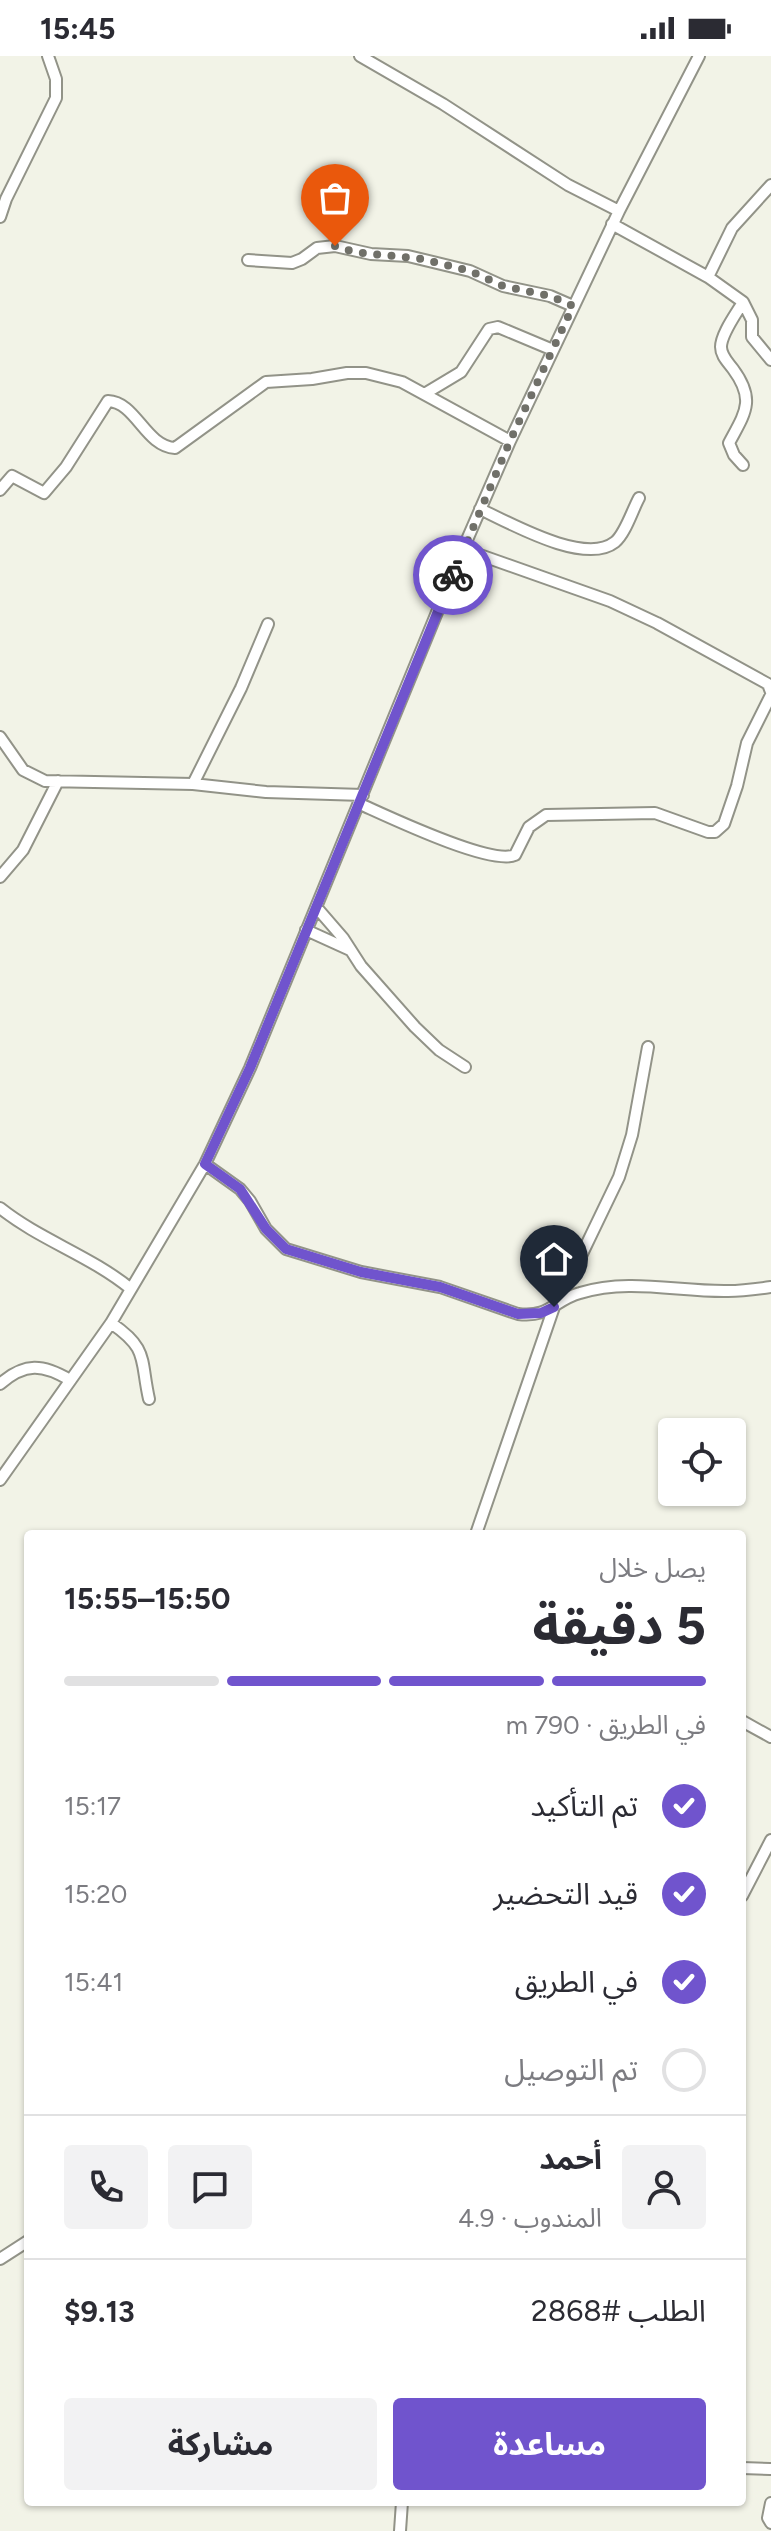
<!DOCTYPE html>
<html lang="ar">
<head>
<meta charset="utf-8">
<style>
  :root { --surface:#fff; --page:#f2f2f3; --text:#2b2b33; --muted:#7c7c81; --line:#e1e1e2; --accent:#7054cd }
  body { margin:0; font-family:Figtree,"Noto Sans Arabic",sans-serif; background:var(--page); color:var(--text); direction:rtl; height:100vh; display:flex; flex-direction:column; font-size:30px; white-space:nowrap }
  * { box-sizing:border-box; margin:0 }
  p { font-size:26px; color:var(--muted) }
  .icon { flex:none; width:44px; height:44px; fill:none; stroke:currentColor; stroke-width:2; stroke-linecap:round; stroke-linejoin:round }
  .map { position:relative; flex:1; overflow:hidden; direction:ltr }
  .side { position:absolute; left:24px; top:1474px; width:722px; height:976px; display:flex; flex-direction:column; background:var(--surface); border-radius:8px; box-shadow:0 2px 6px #0004; direction:rtl }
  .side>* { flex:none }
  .tools { position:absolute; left:658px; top:1362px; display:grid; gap:16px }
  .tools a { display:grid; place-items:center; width:88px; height:88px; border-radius:8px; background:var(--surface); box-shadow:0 2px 6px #0004; font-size:40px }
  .pin { position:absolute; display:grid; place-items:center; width:68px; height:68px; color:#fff; margin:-82px -34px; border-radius:50% 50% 50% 0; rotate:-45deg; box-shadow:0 0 8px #0007 }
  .pin .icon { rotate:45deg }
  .courier { position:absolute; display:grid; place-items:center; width:80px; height:80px; margin:-40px; border:6px solid #7054cd; border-radius:50%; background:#fff; color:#222; box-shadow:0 2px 10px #0007 }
  .overview em { font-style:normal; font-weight:700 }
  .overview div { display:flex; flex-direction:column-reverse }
  .overview { display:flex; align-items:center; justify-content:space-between; height:136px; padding:0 40px }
  h1 { font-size:52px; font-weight:700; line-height:60px }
  .bar { display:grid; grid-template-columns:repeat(4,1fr); gap:12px 8px; align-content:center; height:96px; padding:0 40px }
  .bar i { height:10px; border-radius:6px; background:var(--line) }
  .bar .selected { background:var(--accent) }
  .bar p { grid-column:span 4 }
  .line { display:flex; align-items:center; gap:20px; padding:0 40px; border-top:2px solid var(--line) }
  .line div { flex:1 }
  .round { display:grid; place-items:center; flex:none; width:84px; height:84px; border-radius:8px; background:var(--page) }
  ol { padding:0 40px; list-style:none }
  li { display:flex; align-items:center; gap:24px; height:88px }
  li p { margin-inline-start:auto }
  li .icon { padding:8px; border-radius:50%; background:var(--accent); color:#fff; stroke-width:4 }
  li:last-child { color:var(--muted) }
  li i { width:44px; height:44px; border:4px solid var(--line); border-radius:50% }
  .cta { display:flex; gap:16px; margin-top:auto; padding:16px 40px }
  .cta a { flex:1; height:92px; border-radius:8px; background:var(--accent); color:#fff; font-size:32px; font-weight:700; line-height:92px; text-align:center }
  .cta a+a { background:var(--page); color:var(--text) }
  .status { display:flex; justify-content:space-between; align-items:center; height:56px; padding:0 40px; background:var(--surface); direction:ltr }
  .status svg { height:22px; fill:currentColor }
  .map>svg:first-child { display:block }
</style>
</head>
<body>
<div class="status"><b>15:45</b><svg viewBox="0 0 49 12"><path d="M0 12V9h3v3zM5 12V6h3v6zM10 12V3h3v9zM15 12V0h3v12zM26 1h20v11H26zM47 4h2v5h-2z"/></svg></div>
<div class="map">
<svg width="771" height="2475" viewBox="0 0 771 2475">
  <rect width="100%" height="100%" fill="#f2f3e7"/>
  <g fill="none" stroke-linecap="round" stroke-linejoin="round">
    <defs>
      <path id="minor" d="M360 0 443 48 568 129 619 155
        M0 161 6 143 56 42V23L48 0
        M612 168 708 221 743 246 752 264V281L771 304
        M248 204 292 207 302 203 317 192 335 190 371 198 408 200 470 215 503 230 550 240 573 250
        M708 221 732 172 771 129
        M743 246C736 258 721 278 721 291 721 300 728 306 733 313 756 344 745 357 729 387L734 399 743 409
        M426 337 461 316 489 273 498 271 553 294
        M0 434 12 420 44 437 66 411 108 345C136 346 145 390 175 392L266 326 312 323 347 317H366L402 326 510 385
        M480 453C510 467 585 510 615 486 625 478 632 455 639 442
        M463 493 610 545 657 567 768 628 771 636
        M0 681 23 714 45 725 193 728 266 736 363 739
        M193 728 241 632 268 568
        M360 748C387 760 491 810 515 799L529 771 546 759 655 757 708 776H715L724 768 737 730 747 687 771 639
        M0 821 23 794 58 725
        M317 852 343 882 361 910 415 971 439 994 465 1011
        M306 874 350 894
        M205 1108 240 1133 250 1145 266 1173 286 1193 361 1216 440 1231 518 1258C550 1262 554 1244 580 1237 630 1222 678 1236 728 1235 742 1235 757 1233 771 1231
        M0 1152C40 1184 91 1200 131 1233
        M111 1267C149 1293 140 1303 149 1343
        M0 1328C25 1306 43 1308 70 1324
        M0 1424 111 1267 205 1108 250 1012 463 493 510 385 619 155 699 0
        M476 1478 554 1251 568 1227 619 1121 632 1079 648 991
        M742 1665 771 1681
        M742 1840 771 1784
        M0 2203 28 2185
        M742 2412 770 2413
        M771 2447 768 2462 771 2467
        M400 2475 402 2446"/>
    </defs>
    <use href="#minor" stroke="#929388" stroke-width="14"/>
    <use href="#minor" stroke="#fff" stroke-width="10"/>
  </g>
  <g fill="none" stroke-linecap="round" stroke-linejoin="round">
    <path stroke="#707069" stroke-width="8" stroke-dasharray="0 14.4" d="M335 190 354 196 422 203 470 215 503 230 550 240 573 250 510 385 453 519"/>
    <path stroke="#7054cd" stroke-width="10" d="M453 519 250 1012 205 1108 240 1133 266 1173 286 1193 361 1216 440 1231 518 1258 541 1257 554 1251"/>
  </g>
</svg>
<div class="tools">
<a><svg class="icon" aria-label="locate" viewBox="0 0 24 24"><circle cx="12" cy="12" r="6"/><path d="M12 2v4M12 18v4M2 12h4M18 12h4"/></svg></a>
</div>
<div class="pin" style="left:335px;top:190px;background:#ea580c"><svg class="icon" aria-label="bag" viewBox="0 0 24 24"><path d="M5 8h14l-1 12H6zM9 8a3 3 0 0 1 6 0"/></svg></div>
<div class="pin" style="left:554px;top:1251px;background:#1f2937"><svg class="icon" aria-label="home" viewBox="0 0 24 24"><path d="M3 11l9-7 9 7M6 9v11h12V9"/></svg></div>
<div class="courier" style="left:453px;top:519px"><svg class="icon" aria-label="bike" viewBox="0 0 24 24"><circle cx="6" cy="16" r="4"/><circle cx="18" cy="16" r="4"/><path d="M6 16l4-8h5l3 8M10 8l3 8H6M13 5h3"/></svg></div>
<section class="side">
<div class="overview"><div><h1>5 دقيقة</h1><p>يصل خلال</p></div><em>15:50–15:55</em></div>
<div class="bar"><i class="selected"></i><i class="selected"></i><i class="selected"></i><i></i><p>في الطريق · 790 m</p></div>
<ol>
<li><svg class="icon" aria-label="check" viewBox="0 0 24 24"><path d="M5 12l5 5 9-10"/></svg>تم التأكيد<p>15:17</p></li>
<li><svg class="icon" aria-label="check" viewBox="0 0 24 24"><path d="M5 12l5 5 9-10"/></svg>قيد التحضير<p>15:20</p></li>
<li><svg class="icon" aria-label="check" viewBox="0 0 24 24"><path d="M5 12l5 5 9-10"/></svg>في الطريق<p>15:41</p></li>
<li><i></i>تم التوصيل</li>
</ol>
<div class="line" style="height:144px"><a class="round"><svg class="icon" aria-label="person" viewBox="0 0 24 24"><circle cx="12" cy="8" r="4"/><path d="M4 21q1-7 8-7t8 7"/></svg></a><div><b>أحمد</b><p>المندوب · 4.9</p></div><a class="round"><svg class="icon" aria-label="chat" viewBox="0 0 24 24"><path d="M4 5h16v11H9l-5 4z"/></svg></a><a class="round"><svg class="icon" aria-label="phone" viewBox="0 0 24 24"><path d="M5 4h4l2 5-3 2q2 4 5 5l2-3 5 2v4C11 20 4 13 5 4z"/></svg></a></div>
<div class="line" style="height:104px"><div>الطلب #2868</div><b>$9.13</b></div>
<div class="cta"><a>مساعدة</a><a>مشاركة</a></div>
</section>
</div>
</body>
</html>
